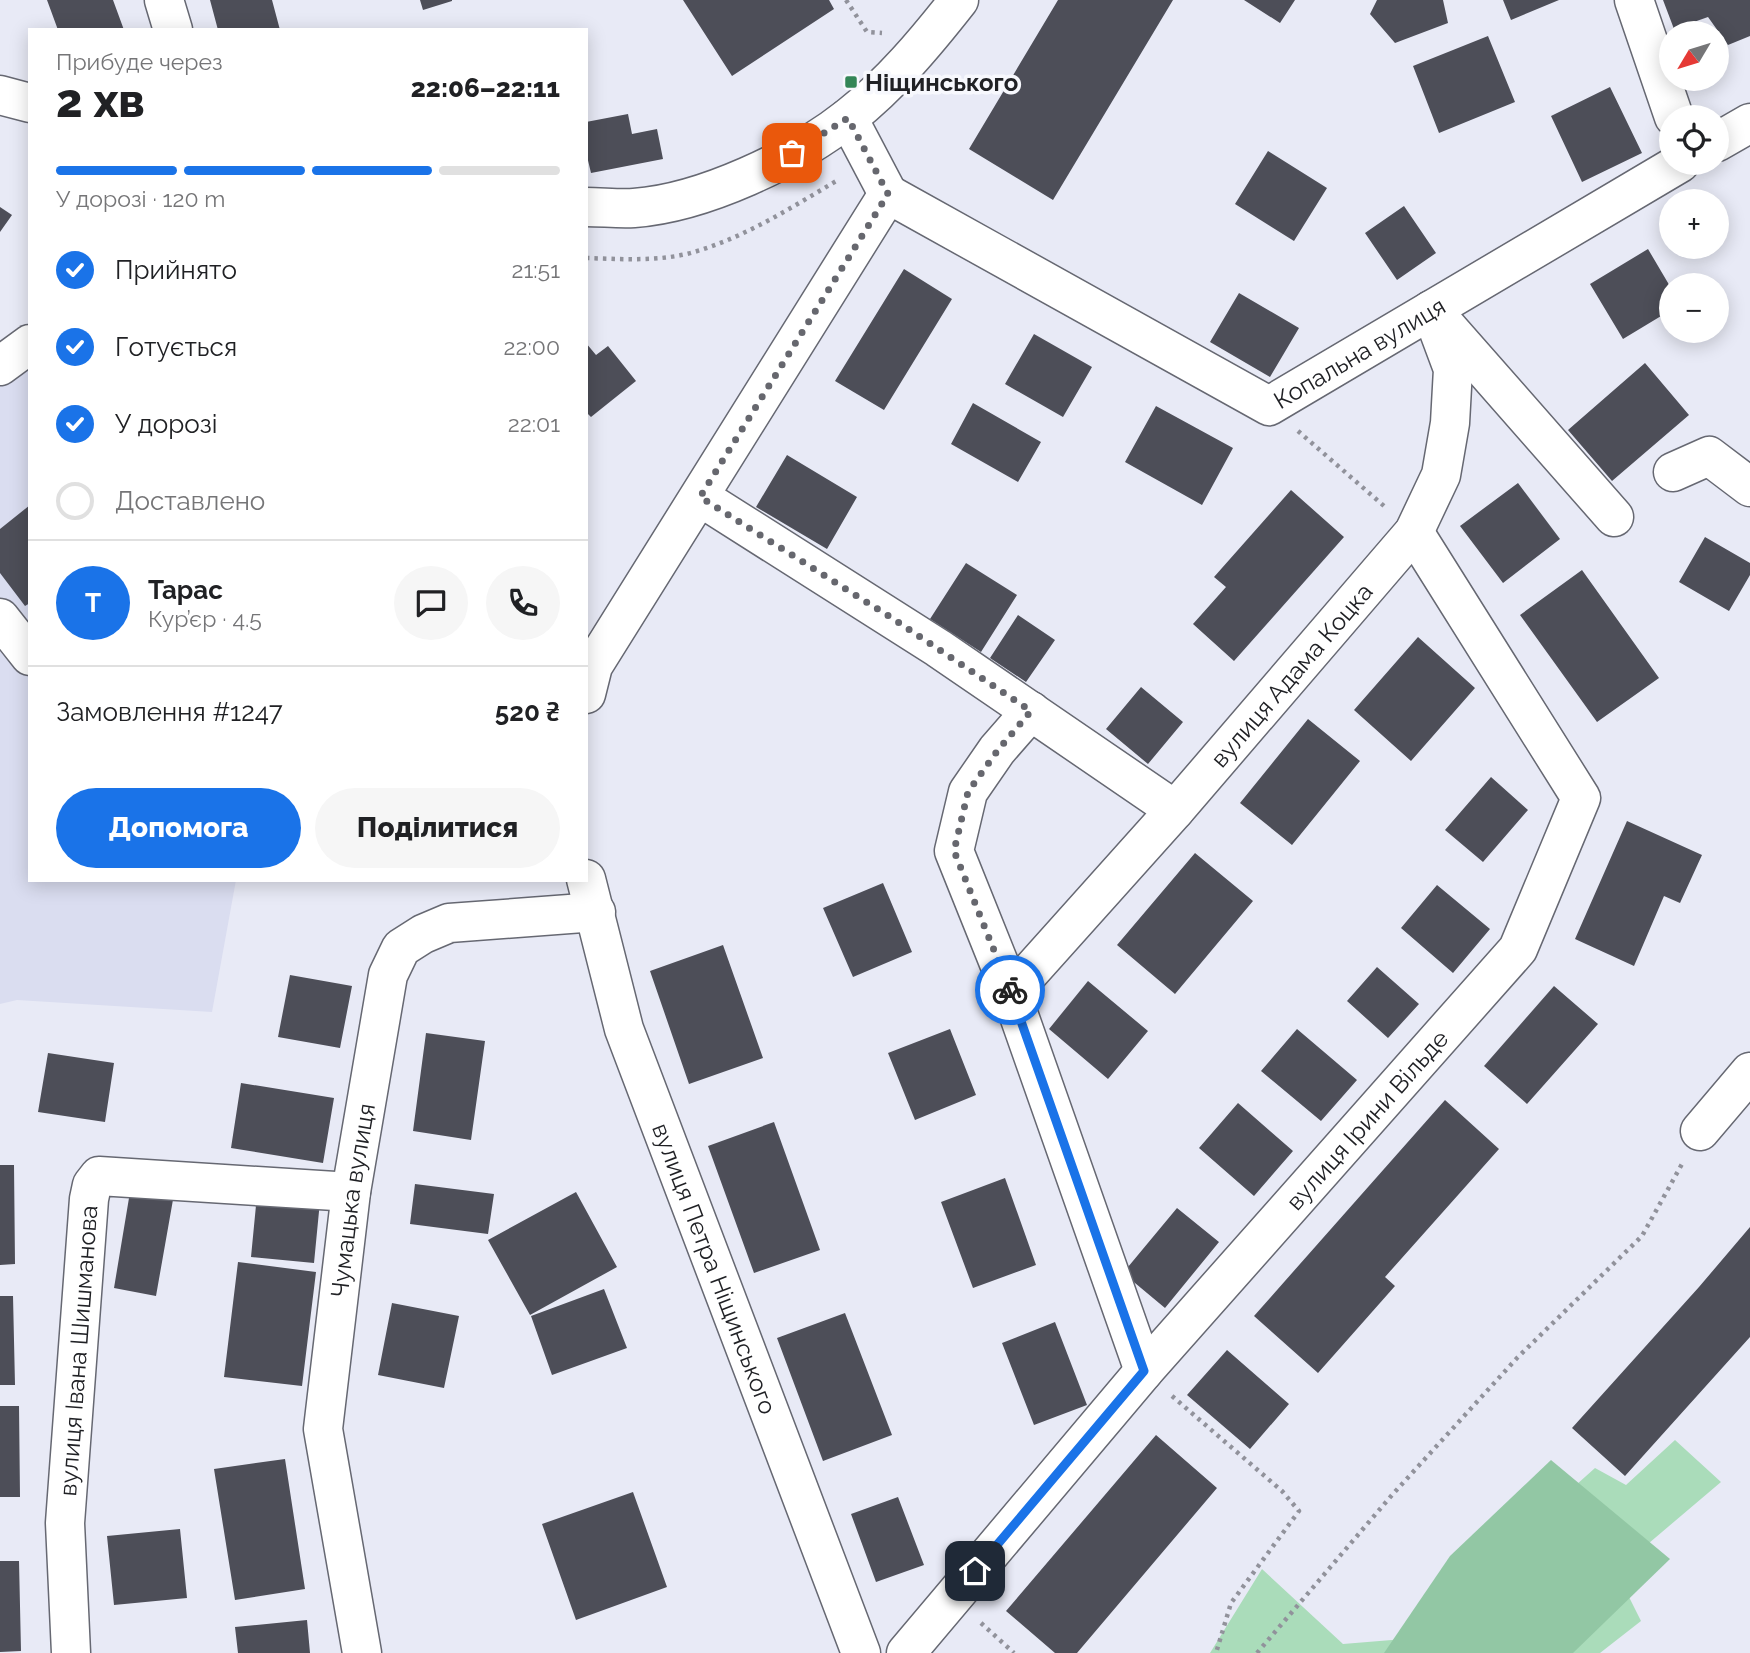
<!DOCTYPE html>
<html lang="uk">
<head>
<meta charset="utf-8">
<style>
  :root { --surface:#fff; --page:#f6f6f6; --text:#202124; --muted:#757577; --line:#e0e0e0; --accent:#1a73e8 }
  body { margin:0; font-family:Raleway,sans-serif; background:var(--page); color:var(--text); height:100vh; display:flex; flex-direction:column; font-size:26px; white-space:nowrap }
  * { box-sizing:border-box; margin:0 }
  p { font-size:23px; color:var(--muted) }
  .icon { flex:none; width:38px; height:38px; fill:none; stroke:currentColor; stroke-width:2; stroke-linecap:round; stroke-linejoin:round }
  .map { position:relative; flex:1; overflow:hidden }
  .drawer { position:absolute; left:28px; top:28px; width:560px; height:854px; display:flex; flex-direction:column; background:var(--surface); border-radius:0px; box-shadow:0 4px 18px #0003 }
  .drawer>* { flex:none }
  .needle { width:46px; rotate:232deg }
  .tools { position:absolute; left:1659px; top:21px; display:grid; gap:14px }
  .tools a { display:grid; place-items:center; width:70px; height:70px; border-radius:50%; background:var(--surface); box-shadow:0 4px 18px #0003; font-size:35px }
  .pin { position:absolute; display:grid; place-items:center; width:60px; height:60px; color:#fff; margin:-30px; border-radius:14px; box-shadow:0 4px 10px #0006 }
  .courier { position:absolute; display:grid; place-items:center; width:70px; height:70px; margin:-35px; border:5px solid #1a73e8; border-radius:50%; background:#fff; color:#222; box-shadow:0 2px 9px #0007 }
  .overview em { font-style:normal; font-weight:800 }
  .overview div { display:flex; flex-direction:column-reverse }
  .overview { display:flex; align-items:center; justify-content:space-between; height:119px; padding:0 28px }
  h1 { font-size:46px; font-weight:800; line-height:52px }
  .bar { display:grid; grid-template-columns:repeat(4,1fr); gap:10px 7px; align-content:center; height:84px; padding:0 28px }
  .bar i { height:9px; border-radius:5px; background:var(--line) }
  .bar .on { background:var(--accent) }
  .bar p { grid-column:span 4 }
  .line { display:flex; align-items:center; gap:18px; padding:0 28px; border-top:2px solid var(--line) }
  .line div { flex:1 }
  .round { display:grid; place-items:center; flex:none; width:74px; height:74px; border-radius:37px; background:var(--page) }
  ol { padding:0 28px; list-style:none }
  li { display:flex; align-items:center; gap:21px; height:77px }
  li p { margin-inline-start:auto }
  li .icon { padding:7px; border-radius:50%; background:var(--accent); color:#fff; stroke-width:4 }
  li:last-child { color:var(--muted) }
  li i { width:38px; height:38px; border:4px solid var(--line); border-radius:50% }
  .primary-button { display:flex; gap:14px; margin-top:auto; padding:14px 28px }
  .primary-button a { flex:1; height:80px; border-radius:42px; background:var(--accent); color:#fff; font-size:28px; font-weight:800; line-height:80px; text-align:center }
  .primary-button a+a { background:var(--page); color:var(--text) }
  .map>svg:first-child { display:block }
</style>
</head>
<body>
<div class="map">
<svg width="1750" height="1653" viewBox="0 0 1750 1653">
  <rect width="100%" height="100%" fill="#e8eaf6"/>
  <path fill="#daddf0" d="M30 364V880H236L212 1012 17 1000 0 1004V386Z"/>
  <path fill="#aadcba" d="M1675 1440 1721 1482 1616 1571 1641 1621 1600 1653H1210L1262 1569 1343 1644 1404 1639 1595 1468 1626 1485Z"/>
  <path fill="#92c7a4" d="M1551 1460 1670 1559 1573 1653H1384L1450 1556Z"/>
  <path fill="#4d4e58" d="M47 0H113L124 30H58Z
    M210 0H272L280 30H218Z
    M420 0H452V1L423 10Z
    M683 0H829L834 9 732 76Z
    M1058 0H1173L1053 200 969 149Z
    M1244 0H1295L1280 23Z
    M1377 0H1443L1448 23 1395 43 1370 14Z
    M1503 0H1559L1511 20Z
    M1663 0H1750V36L1728 45 1708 17 1674 29Z
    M1488 36 1515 102 1439 133 1413 66Z
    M1610 87 1642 153 1582 182 1551 116Z
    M628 114 632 134 657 129 663 159 591 173 586 152V122Z
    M1268 151 1327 188 1294 241 1235 204Z
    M1404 206 1436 253 1397 280 1365 233Z
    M0 207 12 215 0 232Z
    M1648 249 1671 288V310L1623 339 1590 284Z
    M904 269 952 299 884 410 835 381Z
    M1239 293 1299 328 1270 377 1210 342Z
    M1034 334 1092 367 1063 417 1005 384Z
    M586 343 596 355 608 346 636 381 591 417 586 412Z
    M1645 363 1689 415 1612 481 1568 430Z
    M973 403 1041 442 1018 482 951 444Z
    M1156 406 1233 448 1202 505 1125 462Z
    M787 455 857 497 827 549 756 507Z
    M1518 483 1560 539 1503 583 1460 526Z
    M1291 490 1344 537 1234 661 1193 624 1226 587 1214 577Z
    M30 505V603L25 606 0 573V529Z
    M1705 537 1750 563V575L1729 611 1679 582Z
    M966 563 1017 595 981 652 930 619Z
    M1582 570 1659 678 1597 722 1520 615Z
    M1018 615 1055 640 1026 682 990 658Z
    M1418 637 1475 688 1411 761 1354 710Z
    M1141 687 1183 722 1148 764 1106 729Z
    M1308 719 1360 761 1292 845 1240 803Z
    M1491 777 1528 810 1483 862 1445 830Z
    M1627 821 1702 855 1680 903 1664 896 1634 966 1575 939Z
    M1195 853 1253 901 1175 994 1117 945Z
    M883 883 912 952 853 977 823 908Z
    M1437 885 1490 929 1453 973 1401 928Z
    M723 945 763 1058 689 1084 650 971Z
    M1377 967 1419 1004 1388 1038 1347 1001Z
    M290 975 352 986 340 1048 278 1037Z
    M1088 981 1148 1031 1108 1079 1049 1029Z
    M1554 986 1598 1024 1527 1104 1484 1066Z
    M950 1029 976 1095 915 1120 888 1053Z
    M1297 1029 1357 1080 1321 1121 1261 1071Z
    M426 1033 485 1041 471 1140 413 1131Z
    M48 1053 114 1063 105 1122 38 1112Z
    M241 1083 334 1098 323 1163 231 1148Z
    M1445 1100 1499 1149 1385 1277 1395 1286 1318 1373 1254 1316Z
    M1238 1103 1293 1151 1254 1196 1199 1148Z
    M774 1122 820 1250 754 1273 708 1146Z
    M0 1165H14L15 1264 0 1265Z
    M1005 1178 1036 1265 973 1288 941 1202Z
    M415 1184 494 1194 488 1234 410 1224Z
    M131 1186 174 1194 156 1296 114 1288Z
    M576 1192 617 1267 530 1315 488 1240Z
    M257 1195 320 1201 314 1263 251 1257Z
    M1177 1208 1219 1242 1165 1308 1123 1273Z
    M1750 1227V1337L1625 1476 1572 1428 1699 1287Z
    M238 1262 316 1272 302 1386 224 1377Z
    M604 1289 627 1348 552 1375 531 1316Z
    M0 1296H13L15 1385H0Z
    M392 1303 459 1316 444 1388 378 1375Z
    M845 1313 892 1435 823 1461 777 1338Z
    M1055 1322 1087 1405 1034 1425 1002 1343Z
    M1227 1350 1289 1404 1250 1449 1187 1395Z
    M0 1406H19L20 1497H0Z
    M1156 1435 1217 1488 1077 1653H1055L1006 1611Z
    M285 1459 305 1589 235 1600 214 1469Z
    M633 1492 667 1587 576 1620 542 1524Z
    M898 1497 924 1565 876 1582 851 1514Z
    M180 1529 187 1598 114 1605 107 1536Z
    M0 1561H19L21 1651 0 1652Z
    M307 1620 310 1653H238L235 1627Z"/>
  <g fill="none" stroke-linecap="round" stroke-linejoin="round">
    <defs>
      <g id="minor">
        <path d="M164 0 173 30"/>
        <path d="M1634 0 1674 117"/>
        <path d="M0 95 30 103"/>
        <path d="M848 118 888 194"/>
        <path d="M1717 142 1750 123"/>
        <path id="s1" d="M888 194 1269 406 1680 163"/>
        <path d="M586 207C602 207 619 209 634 208 703 203 796 159 849 117 891 84 926 42 959 0"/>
        <path d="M1447 327 1614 517"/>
        <path d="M0 366 30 344"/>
        <path d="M1673 472 1709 456 1750 487"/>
        <path d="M700 497 938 648 1175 810"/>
        <path d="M0 618 30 656"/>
        <path d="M586 694 593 666 888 194"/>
        <path d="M1031 711 997 750 968 792 954 851 1011 993 1144 1371"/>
        <path id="s2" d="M586 879 624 1029 861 1653"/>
        <path id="s3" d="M1011 993 1175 810 1414 532 1441 475 1450 423 1453 369 1431 310"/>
        <path d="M1700 1131 1750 1072"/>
        <path id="s4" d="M71 1653 65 1523 89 1199 92 1185 99 1176 351 1192"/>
        <path id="s5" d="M362 1653 323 1429 351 1192 388 975 401 948 423 934 449 923 596 912"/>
        <path id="s6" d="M906 1653 1144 1371 1518 949 1581 798 1414 532"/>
      </g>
    </defs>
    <use href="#minor" stroke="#666872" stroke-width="41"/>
    <path stroke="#91929b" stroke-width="4.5" stroke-dasharray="3.5 5" stroke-linecap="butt" d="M846 0 867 32 882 33
      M586 258C621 259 660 262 694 252 746 237 792 207 838 180
      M1298 431 1384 506
      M1172 1396 1282 1491 1299 1511 1231 1603 1216 1653
      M981 1623 1014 1653
      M1257 1653 1392 1495 1517 1358 1642 1236 1682 1164"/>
    <use href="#minor" stroke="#fff" stroke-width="38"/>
  </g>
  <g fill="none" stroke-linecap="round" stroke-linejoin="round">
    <path stroke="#66676e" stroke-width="7" stroke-dasharray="0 12.6" d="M792 153 848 118 888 194 700 497 895 620 1031 711 998 750 968 792 954 851 1010 990"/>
    <path stroke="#1a73e8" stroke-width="9" d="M975 1571 1144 1371 1010 990"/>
  </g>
  <rect fill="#348657" stroke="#f7f8fd" stroke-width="2.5" x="844" y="75" width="14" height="14" rx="3.5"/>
  <g text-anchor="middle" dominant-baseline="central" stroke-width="7" stroke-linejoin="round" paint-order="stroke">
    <g font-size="24" font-weight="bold" fill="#202125" stroke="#f7f8fd" text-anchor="start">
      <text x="865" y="82">Ніщинського</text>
    </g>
    <g font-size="24" fill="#202125" stroke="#f7f8fd">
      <text stroke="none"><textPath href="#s1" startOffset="541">Копальна вулиця</textPath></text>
      <text stroke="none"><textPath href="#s3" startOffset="424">вулиця Адама Коцка</textPath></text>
      <text stroke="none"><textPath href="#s6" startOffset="705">вулиця Ірини Вільде</textPath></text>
      <text stroke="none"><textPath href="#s5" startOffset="458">Чумацька вулиця</textPath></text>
      <text stroke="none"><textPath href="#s2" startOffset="411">вулиця Петра Ніщинського</textPath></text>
      <text stroke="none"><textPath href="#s4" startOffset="303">вулиця Івана Шишманова</textPath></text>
    </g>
  </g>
</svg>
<div class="tools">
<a><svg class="needle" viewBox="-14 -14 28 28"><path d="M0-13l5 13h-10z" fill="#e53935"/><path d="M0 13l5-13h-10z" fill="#757577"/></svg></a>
<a><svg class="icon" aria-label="locate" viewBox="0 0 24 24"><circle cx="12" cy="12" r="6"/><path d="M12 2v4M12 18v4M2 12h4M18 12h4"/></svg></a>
<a>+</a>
<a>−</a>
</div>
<div class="pin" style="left:792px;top:153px;background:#ea580c"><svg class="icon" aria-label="bag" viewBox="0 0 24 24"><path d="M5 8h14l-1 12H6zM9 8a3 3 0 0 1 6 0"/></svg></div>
<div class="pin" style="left:975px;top:1571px;background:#1f2937"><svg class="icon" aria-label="home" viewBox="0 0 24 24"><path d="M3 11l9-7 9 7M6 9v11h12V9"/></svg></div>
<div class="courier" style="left:1010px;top:990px"><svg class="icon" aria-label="bike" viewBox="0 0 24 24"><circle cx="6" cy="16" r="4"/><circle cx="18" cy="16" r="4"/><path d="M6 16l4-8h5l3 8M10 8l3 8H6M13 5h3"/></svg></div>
<section class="drawer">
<div class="overview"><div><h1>2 хв</h1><p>Прибуде через</p></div><em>22:06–22:11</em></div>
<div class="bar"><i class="on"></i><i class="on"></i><i class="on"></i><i></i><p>У дорозі · 120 m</p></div>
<ol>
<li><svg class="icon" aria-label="check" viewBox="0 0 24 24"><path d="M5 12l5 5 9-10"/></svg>Прийнято<p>21:51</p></li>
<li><svg class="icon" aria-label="check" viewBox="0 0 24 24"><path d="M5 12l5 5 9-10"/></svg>Готується<p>22:00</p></li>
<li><svg class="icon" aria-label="check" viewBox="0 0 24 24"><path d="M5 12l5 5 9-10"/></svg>У дорозі<p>22:01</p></li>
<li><i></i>Доставлено</li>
</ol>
<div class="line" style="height:126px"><b class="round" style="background:var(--accent);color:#fff">Т</b><div><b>Тарас</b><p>Кур’єр · 4.5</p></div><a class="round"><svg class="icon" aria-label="chat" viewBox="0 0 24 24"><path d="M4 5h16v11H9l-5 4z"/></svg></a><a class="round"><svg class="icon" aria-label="phone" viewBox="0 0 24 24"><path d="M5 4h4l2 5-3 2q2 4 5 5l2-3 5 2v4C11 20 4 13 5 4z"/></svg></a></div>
<div class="line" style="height:91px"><div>Замовлення #1247</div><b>520 ₴</b></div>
<div class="primary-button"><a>Допомога</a><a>Поділитися</a></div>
</section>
</div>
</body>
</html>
